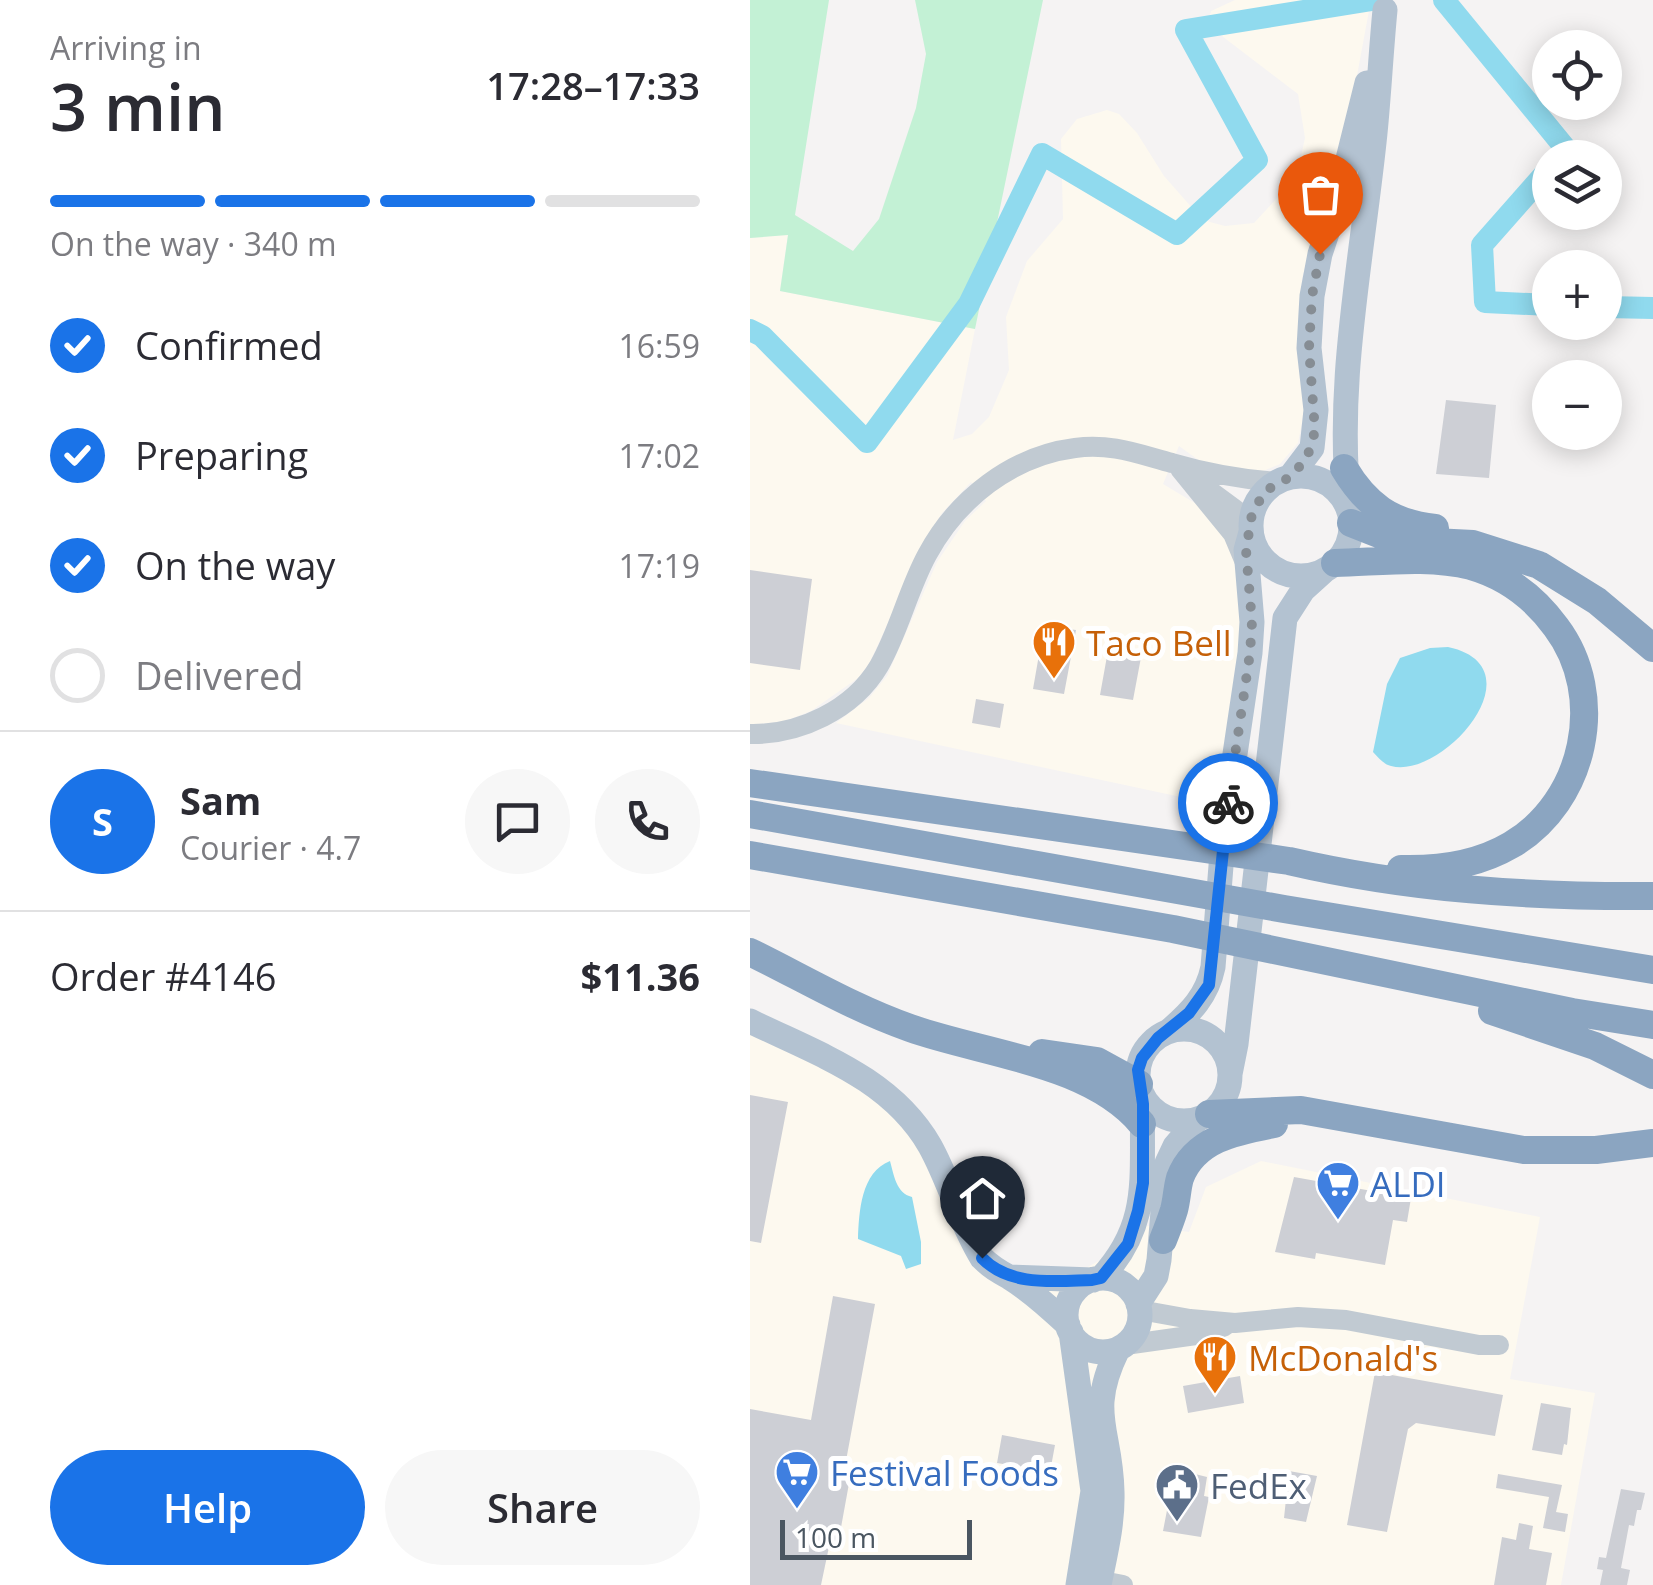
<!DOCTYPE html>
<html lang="en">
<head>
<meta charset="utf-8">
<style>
  :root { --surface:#fff; --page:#f7f7f7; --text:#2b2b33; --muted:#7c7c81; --line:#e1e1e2; --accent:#1a73e8 }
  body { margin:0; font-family:"Open Sans",sans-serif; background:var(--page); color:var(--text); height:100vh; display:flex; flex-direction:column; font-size:38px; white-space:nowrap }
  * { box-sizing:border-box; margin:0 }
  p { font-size:32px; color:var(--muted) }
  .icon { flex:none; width:55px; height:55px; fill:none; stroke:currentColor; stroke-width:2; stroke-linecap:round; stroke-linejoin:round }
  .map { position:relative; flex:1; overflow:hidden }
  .sheet { display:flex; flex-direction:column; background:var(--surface); width:750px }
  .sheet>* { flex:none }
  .tools { position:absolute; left:782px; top:30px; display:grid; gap:20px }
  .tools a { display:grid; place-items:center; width:90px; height:90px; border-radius:50%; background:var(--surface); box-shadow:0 5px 25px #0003; font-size:50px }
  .scale { position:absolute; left:30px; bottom:25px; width:192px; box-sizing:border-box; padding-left:10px; border:5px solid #4a5661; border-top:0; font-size:28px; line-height:35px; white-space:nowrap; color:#4a5661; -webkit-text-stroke:8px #fff; paint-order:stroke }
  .pin { position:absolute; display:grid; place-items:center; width:85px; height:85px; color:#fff; margin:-102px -42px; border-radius:50% 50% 50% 0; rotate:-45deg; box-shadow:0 0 10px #0007 }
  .pin .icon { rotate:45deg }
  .courier { position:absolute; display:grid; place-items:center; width:100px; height:100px; margin:-50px; border:8px solid #1a73e8; border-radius:50%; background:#fff; color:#222; box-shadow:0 2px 12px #0007 }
  .summary em { font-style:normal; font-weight:600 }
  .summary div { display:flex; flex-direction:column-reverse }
  .summary { display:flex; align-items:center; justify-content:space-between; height:170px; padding:0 50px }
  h1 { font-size:65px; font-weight:600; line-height:75px }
  .bar { display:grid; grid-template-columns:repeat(4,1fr); gap:15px 10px; align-content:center; height:120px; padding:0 50px }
  .bar i { height:12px; border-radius:8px; background:var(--line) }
  .bar .selected { background:var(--accent) }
  .bar p { grid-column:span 4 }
  .line { display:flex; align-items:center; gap:25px; padding:0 50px; border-top:2px solid var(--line) }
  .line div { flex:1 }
  .round { display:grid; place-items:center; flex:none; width:105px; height:105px; border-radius:52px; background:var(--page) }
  ol { padding:0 50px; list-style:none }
  li { display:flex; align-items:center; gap:30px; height:110px }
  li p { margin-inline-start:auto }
  li .icon { padding:10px; border-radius:50%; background:var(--accent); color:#fff; stroke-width:4 }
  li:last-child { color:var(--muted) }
  li i { width:55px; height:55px; border:5px solid var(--line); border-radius:50% }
  .button { display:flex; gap:20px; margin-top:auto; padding:20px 50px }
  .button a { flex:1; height:115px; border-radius:60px; background:var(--accent); color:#fff; font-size:40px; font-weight:600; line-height:115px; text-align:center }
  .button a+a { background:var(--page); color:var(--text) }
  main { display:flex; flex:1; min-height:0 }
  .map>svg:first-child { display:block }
</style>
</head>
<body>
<main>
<section class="sheet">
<div class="summary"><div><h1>3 min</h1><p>Arriving in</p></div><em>17:28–17:33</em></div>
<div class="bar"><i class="selected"></i><i class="selected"></i><i class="selected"></i><i></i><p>On the way · 340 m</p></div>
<ol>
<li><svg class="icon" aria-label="check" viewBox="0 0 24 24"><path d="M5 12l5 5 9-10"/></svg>Confirmed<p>16:59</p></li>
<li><svg class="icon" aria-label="check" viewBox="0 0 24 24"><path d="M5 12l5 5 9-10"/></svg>Preparing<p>17:02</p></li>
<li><svg class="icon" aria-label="check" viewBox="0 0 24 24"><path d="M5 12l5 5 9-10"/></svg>On the way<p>17:19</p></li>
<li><i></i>Delivered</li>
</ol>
<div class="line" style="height:180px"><b class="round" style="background:var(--accent);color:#fff">S</b><div><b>Sam</b><p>Courier · 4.7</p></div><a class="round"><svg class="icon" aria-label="chat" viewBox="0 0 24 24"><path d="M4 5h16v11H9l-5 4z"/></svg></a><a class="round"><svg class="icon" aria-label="phone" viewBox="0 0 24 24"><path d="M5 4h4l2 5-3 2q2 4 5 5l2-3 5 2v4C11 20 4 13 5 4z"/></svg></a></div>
<div class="line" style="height:130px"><div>Order #4146</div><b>$11.36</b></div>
<div class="button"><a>Help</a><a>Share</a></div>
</section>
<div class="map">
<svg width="903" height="1585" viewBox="0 0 903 1585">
  <rect width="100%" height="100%" fill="#f5f3f3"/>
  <path fill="#fdf9ef" d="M485 0H621L598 124 552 278 549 334 554 412 548 443 530 464 511 472 454 464 429 446 413 484 448 505 470 525 489 573 491 636 468 805 86 723 119 698 137 676 187 562 215 521 236 501 221 482 192 513 179 534 119 664 108 678 61 711 35 721 0 725V238L38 234 30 291 225 329 203 440 222 434 239 417 259 370 256 317 277 261 313 219 311 139 327 119 357 110 369 114 387 133 414 176 451 218 460 222 475 226 504 223 540 184 548 169 555 138 548 94 468 33 459 20 461 11Z
    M0 1021 101 1070 195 1177 259 1277 329 1272 359 1255 385 1224 439 1232 456 1187 511 1161 790 1217 760 1379 845 1393 811 1585H0Z"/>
  <path fill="#c3f1d5" d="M0 0H79L45 215 103 251 129 219 166 108 176 54 165 0H293L225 329 30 291 38 235 0 238Z"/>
  <path fill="#90daee" d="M698 647C791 667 693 780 641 766 633 764 629 758 623 752L637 684 650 658 680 648Z
    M140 1161C144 1175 146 1193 162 1197L171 1242V1264L156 1269 151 1256 108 1239C109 1212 111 1172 140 1161Z"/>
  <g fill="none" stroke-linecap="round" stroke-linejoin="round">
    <path stroke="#90daee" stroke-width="22" d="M694 0 816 149 809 158
      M800 168 732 245 735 302 800 305
      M855 307 903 308
      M0 330 12 336 117 442 219 304 292 154 427 234 507 160 436 30 622 0"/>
  </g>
  <path fill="#cdcfd5" d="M696 400 746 405 739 478 686 474Z
    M0 570 62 579 50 670 0 663Z
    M294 626 326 630 314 694 283 689Z
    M359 645 392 652 383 700 350 695Z
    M226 699 254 704 250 728 222 723Z
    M0 1095 38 1102 11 1243 0 1241Z
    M544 1177 661 1198 657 1222 643 1220 635 1265 566 1253 565 1259 525 1252Z
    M83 1296 125 1304 93 1477 100 1478 88 1544 80 1542 71 1585H0V1409L61 1420Z
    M625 1372 753 1395 745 1436 666 1423 658 1429 637 1532 597 1525Z
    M490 1376 494 1403 438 1413 433 1386Z
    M791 1403 821 1408 817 1445 814 1444 812 1455 782 1450Z
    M252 1435 305 1445 300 1472 247 1463Z
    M425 1469 457 1477 454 1496 459 1497 451 1537 413 1531Z
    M539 1471 567 1476 556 1522 534 1518Z
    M748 1474 812 1485 806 1512 818 1514 815 1532 793 1528 799 1497 746 1488Z
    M871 1489 895 1493 891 1510H887L884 1526 879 1525 871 1568 880 1570 877 1585H850L853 1570 847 1569 849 1557 856 1558Z
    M769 1523 783 1526 779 1549 802 1553 796 1585H744L752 1537 766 1540Z"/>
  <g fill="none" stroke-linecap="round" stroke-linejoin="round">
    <path stroke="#c1cad2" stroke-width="20" d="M430 469 483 534 496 565
      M444 479 486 510 501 528
      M0 734C49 735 103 710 129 666 149 631 158 590 177 555 207 499 262 456 325 448 361 443 388 454 422 463 456 473 491 479 526 482
      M390 1310 440 1319 485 1323 548 1317 596 1320 729 1345H749
      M375 1345 453 1334 475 1326
      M337 1578 373 1585"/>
    <path stroke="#b3c2d1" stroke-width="25" d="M501 526a50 50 0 1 1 100 0a50 50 0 1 1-100 0Z
      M540 477 562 448 566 410 559 348 562 296 570 254 587 203 617 83
      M600 516C584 387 612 262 625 133 629 93 631 51 635 10
      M0 1021C67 1054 141 1078 180 1146 200 1182 210 1223 232 1258 241 1267 248 1271 259 1277 280 1290 300 1308 318 1325
      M388 1075a46 46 0 1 1 92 0a46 46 0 1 1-92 0Z
      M419 1031C441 1012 457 996 463 967L474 828 500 653 502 622 496 550 501 532
      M480 1074 486 1044 535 618 553 590 574 571
      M259 1277 343 1280
      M351 1278C403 1222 390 1174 393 1104
      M316 1315a37 37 0 1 1 74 0a37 37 0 1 1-74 0Z
      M388 1304 406 1276 409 1260 417 1163 425 1146 448 1119
      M321 1332 343 1491 328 1585
      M349 1585C355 1555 363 1524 362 1492 361 1429 336 1414 368 1349"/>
    <path stroke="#8ba5c1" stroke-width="28" d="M594 468C616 505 641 523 685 528
      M601 523 644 540 723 544 789 565 847 601 903 648
      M585 563C629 562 678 555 721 566 756 576 785 598 806 627 858 696 835 802 761 845 727 865 689 870 651 869
      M0 783 539 861C660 889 780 897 903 896
      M0 814 534 909 903 970
      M0 855 423 929 822 1012 903 1025
      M0 952C53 978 105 1009 160 1028 233 1054 341 1062 392 1124
      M742 1011 845 1046 903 1075
      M292 1053 347 1061 389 1084
      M459 1114 551 1110 774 1150H846L903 1143
      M413 1240C417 1230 421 1220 424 1210 427 1199 427 1188 430 1178 445 1138 488 1131 524 1124"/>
  </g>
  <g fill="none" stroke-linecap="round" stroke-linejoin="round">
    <path stroke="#868d94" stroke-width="10" stroke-dasharray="0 18" d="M478 803 500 653 502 622 496 550 502 514 515 491 540 477 557 458 565 431 559 348 562 296 570 254"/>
    <path stroke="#1a73e8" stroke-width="12" d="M232 1258C260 1287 304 1281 342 1280L351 1278 378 1244 388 1211 393 1183V1104L388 1070 392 1058 408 1038 439 1013 459 985 478 803"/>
  </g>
  <defs>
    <symbol id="restaurant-pin" viewBox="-11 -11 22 30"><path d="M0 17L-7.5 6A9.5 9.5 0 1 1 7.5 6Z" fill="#e8710a" stroke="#fff"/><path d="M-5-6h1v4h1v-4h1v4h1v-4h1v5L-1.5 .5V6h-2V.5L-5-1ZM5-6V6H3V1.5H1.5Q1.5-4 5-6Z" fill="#fff"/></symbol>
    <symbol id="supermarket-pin" viewBox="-11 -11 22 30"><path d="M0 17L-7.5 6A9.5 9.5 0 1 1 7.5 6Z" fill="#3f7fe0" stroke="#fff"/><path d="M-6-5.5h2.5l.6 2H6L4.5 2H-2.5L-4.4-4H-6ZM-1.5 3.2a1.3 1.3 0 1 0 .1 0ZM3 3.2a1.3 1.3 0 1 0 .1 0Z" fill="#fff"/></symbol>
    <symbol id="civic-pin" viewBox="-11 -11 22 30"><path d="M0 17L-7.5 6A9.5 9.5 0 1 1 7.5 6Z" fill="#5c6f8a" stroke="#fff"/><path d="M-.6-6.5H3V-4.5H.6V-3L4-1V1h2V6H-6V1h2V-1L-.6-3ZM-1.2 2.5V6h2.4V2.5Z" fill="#fff"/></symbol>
  </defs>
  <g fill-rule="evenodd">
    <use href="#restaurant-pin" x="279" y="617" width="50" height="68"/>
    <use href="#supermarket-pin" x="563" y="1158" width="50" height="68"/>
    <use href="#restaurant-pin" x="440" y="1332" width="50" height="68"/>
    <use href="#supermarket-pin" x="22" y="1447" width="50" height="68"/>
    <use href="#civic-pin" x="402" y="1460" width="50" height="68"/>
  </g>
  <g text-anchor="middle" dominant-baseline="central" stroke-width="10" stroke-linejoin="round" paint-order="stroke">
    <g font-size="35" fill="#c56008" stroke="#fff" text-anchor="start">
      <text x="336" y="642">Taco Bell</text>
      <text x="498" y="1357">McDonald's</text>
    </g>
    <g font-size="35" fill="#366cbe" stroke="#fff" text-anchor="start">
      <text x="620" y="1183">ALDI</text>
      <text x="80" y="1472">Festival Foods</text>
    </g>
    <g font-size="35" fill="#4e5e75" stroke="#fff" text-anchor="start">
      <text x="460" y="1485">FedEx</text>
    </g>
  </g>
</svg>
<div class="tools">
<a><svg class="icon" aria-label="locate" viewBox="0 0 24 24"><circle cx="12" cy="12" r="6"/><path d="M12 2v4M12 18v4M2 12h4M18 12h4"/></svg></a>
<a><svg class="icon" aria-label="layers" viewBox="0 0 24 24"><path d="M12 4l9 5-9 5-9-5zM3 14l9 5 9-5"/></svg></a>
<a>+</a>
<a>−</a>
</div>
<div class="scale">100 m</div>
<div class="pin" style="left:570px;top:254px;background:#ea580c"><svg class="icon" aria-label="bag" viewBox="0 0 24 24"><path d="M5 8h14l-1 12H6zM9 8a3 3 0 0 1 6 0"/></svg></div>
<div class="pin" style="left:232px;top:1258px;background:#1f2937"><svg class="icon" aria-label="home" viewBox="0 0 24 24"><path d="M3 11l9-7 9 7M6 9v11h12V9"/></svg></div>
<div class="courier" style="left:478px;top:803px"><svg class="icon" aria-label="bike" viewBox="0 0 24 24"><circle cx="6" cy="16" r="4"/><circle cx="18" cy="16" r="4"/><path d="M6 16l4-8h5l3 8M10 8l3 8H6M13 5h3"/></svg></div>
</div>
</main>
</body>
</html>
